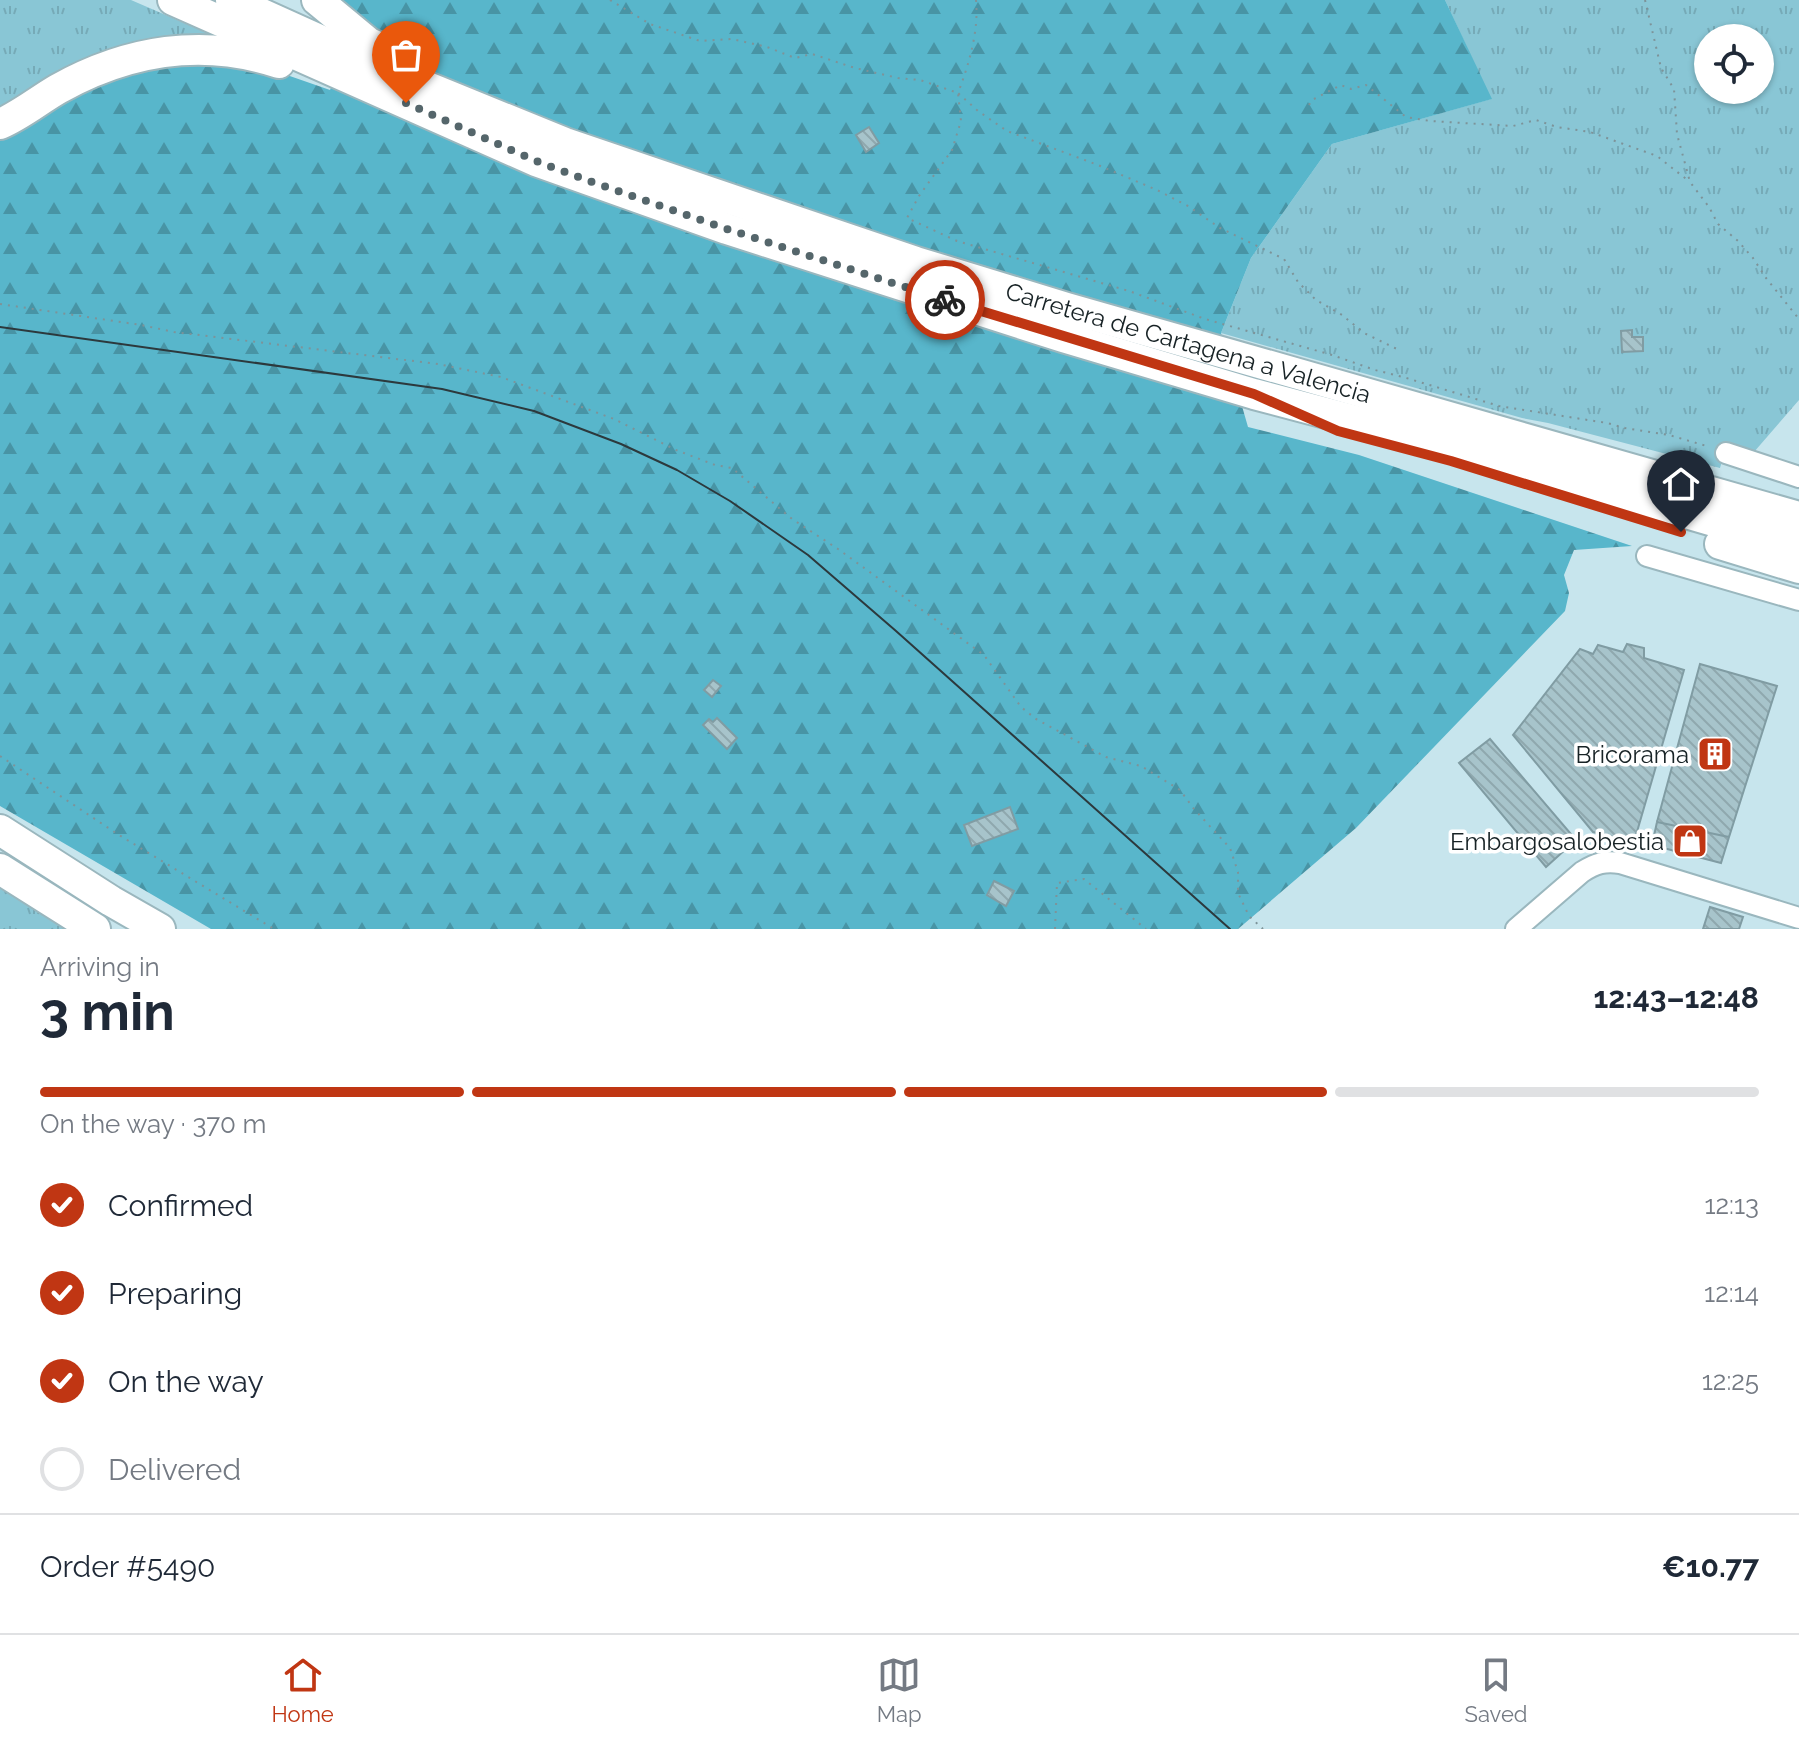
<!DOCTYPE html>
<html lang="en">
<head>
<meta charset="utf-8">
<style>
  :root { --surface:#fff; --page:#f6f6f7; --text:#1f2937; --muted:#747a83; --line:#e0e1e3; --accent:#c03613 }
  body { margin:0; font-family:Raleway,sans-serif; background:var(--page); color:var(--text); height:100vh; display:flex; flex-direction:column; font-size:30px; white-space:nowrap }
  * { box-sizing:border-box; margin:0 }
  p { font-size:26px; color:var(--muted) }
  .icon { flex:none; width:44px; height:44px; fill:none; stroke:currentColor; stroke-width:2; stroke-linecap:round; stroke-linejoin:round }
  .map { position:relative; height:929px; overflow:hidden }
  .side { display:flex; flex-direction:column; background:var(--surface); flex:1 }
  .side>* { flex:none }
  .buttons { position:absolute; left:1694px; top:24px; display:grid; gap:16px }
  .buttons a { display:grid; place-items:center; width:80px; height:80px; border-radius:50%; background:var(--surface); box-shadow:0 2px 6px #0004; font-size:40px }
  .pin { position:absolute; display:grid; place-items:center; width:68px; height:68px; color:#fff; margin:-82px -34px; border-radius:50% 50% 50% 0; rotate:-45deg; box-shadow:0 0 8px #0007 }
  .pin .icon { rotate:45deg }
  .courier { position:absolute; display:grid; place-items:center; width:80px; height:80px; margin:-40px; border:6px solid #c03613; border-radius:50%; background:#fff; color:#222; box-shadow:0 2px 10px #0007 }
  .overview em { font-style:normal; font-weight:700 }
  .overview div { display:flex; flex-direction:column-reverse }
  .overview { display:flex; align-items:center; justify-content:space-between; height:136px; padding:0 40px }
  h1 { font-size:52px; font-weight:700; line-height:60px }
  .bar { display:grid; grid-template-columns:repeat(4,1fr); gap:12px 8px; align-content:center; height:96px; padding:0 40px }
  .bar i { height:10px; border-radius:6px; background:var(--line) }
  .bar .current { background:var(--accent) }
  .bar p { grid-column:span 4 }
  .line { display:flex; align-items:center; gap:20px; padding:0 40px; border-top:2px solid var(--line) }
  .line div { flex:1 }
  ol { padding:0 40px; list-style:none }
  li { display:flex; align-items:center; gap:24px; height:88px }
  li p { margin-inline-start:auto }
  li .icon { padding:8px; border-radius:50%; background:var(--accent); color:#fff; stroke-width:4 }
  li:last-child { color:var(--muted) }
  li i { width:44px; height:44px; border:4px solid var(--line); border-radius:50% }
  .dock { display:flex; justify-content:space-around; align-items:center; height:112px; border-top:2px solid var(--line); background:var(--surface); font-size:22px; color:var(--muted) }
  .dock a { display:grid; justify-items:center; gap:4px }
  .dock .current { color:var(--accent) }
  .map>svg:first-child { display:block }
</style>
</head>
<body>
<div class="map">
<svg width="1799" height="929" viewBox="0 0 1799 929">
  <defs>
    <pattern id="grass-tufts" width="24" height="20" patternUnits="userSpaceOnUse" patternTransform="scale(2)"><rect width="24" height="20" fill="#89c6d5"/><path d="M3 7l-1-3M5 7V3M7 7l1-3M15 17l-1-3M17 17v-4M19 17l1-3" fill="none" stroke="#76aab7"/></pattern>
    <pattern id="forest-firs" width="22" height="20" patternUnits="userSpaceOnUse" patternTransform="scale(2)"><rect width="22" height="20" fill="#58b6cb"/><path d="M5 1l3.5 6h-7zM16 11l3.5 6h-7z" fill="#4894a5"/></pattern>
    <pattern id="building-back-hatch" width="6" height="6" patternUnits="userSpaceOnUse" patternTransform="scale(2)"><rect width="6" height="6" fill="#a7c4cb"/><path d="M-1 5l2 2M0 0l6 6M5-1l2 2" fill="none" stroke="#8fa8ae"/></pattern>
  </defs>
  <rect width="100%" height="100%" fill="#c7e5ed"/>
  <path fill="url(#grass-tufts)" fill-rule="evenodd" d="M0 0H131L226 41 0 118Z
    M1445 0H1799V400L1754 452 1727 444 1720 468 1548 423 1522 418 1221 333 1251 258 1332 144 1491 99ZM1708 38H1760V90H1708Z
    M0 886 67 929H0Z"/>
  <path fill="url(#forest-firs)" d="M323 0H1445L1492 99 1332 144 1251 258 1221 333 1248 427 1359 455 1632 546 1574 550 1564 575 1569 593 1565 611 1356 828 1238 929H211L0 806V133L119 73 202 60 284 74 330 90 353 35Z"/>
  <path fill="url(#building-back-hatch)" stroke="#809ca3" stroke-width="2" d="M869 127 879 143 866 152 856 135Z
    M1632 330V337H1643V351L1622 352 1621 331Z
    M1627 644 1644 648V658L1684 670 1634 842 1593 832 1513 735 1580 649 1593 654 1598 645 1623 652Z
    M1700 664 1777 686 1729 837 1657 822Z
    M713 680 721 686 712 697 704 690Z
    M717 718 737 738 727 749 703 725 709 719 713 722Z
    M1490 739 1576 840 1546 867 1459 763Z
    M1010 807 1018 829 972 846 964 825Z
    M1657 822 1729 837 1721 863 1652 845Z
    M994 881 1014 891 1006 906 987 895Z
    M1710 907 1743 917 1739 929H1703Z"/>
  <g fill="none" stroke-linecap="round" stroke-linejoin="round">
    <defs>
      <path id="minor" d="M1726 453 1799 477
        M1647 556 1799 600
        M1516 929 1582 872C1596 863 1604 861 1620 863L1799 918"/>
      <g id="highway">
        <path d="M173 0 536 161 727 229 1063 337 1254 394 1522 465 1799 546"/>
        <path id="s1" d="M231 0 388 71 565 143 916 262 1067 308 1799 517"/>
        <path d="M317 0 369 43 391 53"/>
        <path d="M0 124C21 115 39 100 58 89 128 50 203 38 279 63"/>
        <path d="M1720 544 1799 568"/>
        <path d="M0 830 111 901 160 929"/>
        <path d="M0 869 95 929"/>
      </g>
    </defs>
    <use href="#minor" stroke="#9ab7be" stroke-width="24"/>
    <use href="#highway" stroke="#9ab7be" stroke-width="34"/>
    <path stroke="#7d9399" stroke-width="2" stroke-dasharray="2 6" stroke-linecap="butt" d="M610 0 650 24 700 41 732 39 767 47 795 58 812 54 855 68 898 78 920 80 958 93 961 121 952 150 919 196 907 218 957 241 1129 291 1205 319 1332 355 1375 370 1403 377 1499 406 1607 423 1625 428 1669 435 1710 447
      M976 0C979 31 969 64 958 93L978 111 1007 131 1098 165 1157 190 1188 206 1220 228 1284 259 1298 282 1316 300 1342 315 1364 333 1399 350
      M1645 0 1661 68 1674 89 1677 134 1690 182 1709 207 1718 224 1738 241 1753 258 1766 278 1799 319
      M1309 105 1312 100 1341 85 1351 89 1366 85 1406 117 1430 121 1513 126 1536 120 1557 127 1590 132 1657 156 1690 182
      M0 304 141 325 174 332 438 364 501 377 614 419 676 450 715 465 732 468 792 519 838 549 984 655 1021 707 1036 719 1106 757 1141 766 1180 790 1194 809 1230 848 1238 872V893L1249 916 1263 929
      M0 756 119 835 274 929
      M1055 929 1057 883 1084 879 1146 929"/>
    <use href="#minor" stroke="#fff" stroke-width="20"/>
    <use href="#highway" stroke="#fff" stroke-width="30"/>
    <path stroke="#2c393d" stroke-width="2" d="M0 327 442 389 534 411 621 444 677 470 730 501 808 555 896 631 1230 929"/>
  </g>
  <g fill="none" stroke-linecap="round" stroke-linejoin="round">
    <path stroke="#55666b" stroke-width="8" stroke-dasharray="0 14.4" d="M406 103 536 161 592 182 727 229 945 300"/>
    <path stroke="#c03613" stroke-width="10" d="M945 300 1254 394 1338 431 1451 461 1681 532"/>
  </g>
  <defs>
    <symbol id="building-square" viewBox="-11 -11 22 22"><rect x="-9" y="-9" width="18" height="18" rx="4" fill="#c03613" stroke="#fff"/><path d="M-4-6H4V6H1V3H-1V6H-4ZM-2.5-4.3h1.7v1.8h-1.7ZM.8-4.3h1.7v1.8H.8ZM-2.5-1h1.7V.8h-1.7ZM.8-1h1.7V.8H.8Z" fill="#fff"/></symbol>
    <symbol id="shop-square" viewBox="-11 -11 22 22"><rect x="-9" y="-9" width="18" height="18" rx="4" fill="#c03613" stroke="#fff"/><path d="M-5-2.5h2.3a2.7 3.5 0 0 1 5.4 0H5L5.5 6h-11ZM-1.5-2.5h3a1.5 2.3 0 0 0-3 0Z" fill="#fff"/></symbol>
  </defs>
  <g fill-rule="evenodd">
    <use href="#building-square" x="1695" y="734" width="40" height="40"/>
    <use href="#shop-square" x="1670" y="821" width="40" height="40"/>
  </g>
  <g text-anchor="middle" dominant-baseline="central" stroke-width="7" stroke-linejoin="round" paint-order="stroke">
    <g font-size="24" fill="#172225" stroke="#fff">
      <text stroke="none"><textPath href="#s1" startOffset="1018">Carretera de Cartagena a Valencia</textPath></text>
    </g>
    <g font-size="24" fill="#172225" stroke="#fff" text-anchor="end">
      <text x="1689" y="754">Bricorama</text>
      <text x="1664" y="841">Embargosalobestia</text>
    </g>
  </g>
</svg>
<div class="buttons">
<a><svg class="icon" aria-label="locate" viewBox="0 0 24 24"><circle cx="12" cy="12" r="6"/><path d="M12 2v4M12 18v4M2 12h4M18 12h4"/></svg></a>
</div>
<div class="pin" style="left:406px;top:103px;background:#ea580c"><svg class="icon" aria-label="bag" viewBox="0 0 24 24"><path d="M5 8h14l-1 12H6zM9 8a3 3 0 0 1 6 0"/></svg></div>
<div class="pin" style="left:1681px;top:532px;background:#1f2937"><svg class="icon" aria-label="home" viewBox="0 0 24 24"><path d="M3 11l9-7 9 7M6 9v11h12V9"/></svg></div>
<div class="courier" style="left:945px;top:300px"><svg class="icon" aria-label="bike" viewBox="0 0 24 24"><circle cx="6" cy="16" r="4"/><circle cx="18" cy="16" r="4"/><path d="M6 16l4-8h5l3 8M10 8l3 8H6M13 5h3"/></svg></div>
</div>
<section class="side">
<div class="overview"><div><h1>3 min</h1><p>Arriving in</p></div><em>12:43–12:48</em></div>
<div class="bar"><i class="current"></i><i class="current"></i><i class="current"></i><i></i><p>On the way · 370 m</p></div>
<ol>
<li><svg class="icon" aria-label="check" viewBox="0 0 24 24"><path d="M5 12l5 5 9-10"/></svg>Confirmed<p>12:13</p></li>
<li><svg class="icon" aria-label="check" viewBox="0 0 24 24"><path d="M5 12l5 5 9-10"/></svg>Preparing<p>12:14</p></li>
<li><svg class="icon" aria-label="check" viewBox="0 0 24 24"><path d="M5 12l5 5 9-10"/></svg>On the way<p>12:25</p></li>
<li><i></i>Delivered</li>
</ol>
<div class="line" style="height:104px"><div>Order #5490</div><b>€10.77</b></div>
</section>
<nav class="dock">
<a class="current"><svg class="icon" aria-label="home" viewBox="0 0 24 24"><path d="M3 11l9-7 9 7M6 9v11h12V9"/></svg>Home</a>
<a><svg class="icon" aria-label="map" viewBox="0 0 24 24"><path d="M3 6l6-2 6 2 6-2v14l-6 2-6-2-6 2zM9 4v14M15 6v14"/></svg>Map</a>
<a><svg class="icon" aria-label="saved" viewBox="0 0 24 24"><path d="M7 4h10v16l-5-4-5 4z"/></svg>Saved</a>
</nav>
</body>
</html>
